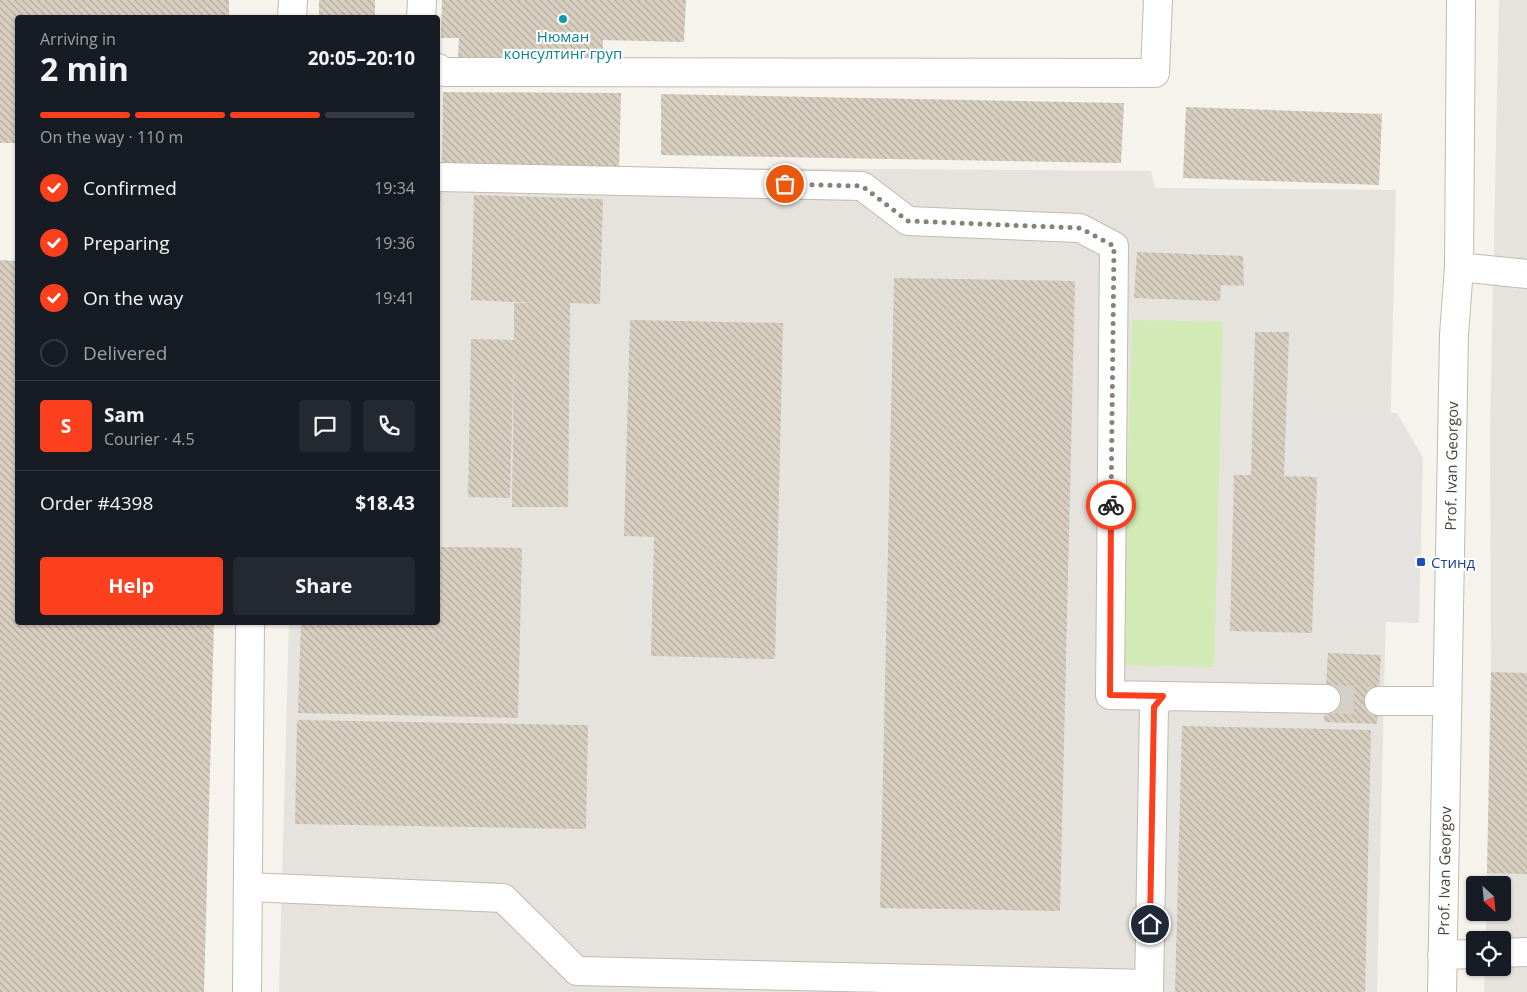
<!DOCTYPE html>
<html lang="en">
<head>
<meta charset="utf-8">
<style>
  :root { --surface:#171b24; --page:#242831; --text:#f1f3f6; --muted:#9ea1a6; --line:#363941; --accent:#fc3f1d }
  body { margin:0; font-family:"Open Sans",sans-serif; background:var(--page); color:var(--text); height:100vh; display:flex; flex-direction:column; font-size:19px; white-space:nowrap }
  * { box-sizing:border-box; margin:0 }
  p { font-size:16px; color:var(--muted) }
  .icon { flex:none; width:28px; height:28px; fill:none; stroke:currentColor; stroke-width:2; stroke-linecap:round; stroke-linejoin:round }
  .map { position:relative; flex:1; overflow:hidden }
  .sheet { position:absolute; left:15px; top:15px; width:425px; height:610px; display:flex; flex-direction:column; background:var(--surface); border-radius:5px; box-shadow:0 1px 4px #0004 }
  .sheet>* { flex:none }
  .needle { width:32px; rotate:154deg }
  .buttons { position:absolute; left:1466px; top:876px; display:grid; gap:10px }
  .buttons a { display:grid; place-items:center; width:45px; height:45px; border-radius:5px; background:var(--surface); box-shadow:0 1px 4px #0004; font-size:25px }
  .pin { position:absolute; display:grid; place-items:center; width:42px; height:42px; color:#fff; margin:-21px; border:2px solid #fff; border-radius:50%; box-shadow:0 1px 5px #0007 }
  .courier { position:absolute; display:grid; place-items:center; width:50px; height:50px; margin:-25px; border:4px solid #fc3f1d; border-radius:50%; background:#fff; color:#222; box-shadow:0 1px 6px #0007 }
  .head em { font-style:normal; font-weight:700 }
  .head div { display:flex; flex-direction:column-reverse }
  .head { display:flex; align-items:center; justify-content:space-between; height:85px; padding:0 25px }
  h1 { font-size:32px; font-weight:700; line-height:38px }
  .bar { display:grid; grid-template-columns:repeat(4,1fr); gap:8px 5px; align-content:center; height:60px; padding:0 25px }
  .bar i { height:6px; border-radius:4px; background:var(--line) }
  .bar .on { background:var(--accent) }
  .bar p { grid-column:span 4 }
  .line { display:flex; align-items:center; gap:12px; padding:0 25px; border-top:1px solid var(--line) }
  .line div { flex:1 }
  .round { display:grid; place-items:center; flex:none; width:52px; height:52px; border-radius:5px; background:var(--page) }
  ol { padding:0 25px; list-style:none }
  li { display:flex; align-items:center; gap:15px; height:55px }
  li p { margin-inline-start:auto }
  li .icon { padding:5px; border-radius:50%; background:var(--accent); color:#fff; stroke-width:4 }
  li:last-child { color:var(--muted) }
  li i { width:28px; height:28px; border:2px solid var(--line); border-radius:50% }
  .cta { display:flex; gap:10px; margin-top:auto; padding:10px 25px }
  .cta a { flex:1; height:58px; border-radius:5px; background:var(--accent); color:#fff; font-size:20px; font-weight:700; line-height:58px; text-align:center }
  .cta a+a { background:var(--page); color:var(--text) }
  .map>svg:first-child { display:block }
</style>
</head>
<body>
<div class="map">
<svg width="1527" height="992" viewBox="0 0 1527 992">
  <defs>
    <pattern id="building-back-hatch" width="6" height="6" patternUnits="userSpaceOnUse" patternTransform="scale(1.25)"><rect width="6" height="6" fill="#d8cfc1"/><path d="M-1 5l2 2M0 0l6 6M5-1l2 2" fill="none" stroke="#b1aa9e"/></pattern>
  </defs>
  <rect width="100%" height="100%" fill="#f6f3ec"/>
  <path fill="#e6e2dd" d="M1499 0H1527V992H1484L1485 968H1502V940H1486V913L1502 912V885H1487L1491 672 1490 433Z
    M438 166 1151 171 1155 188 1396 190 1377 992H279L289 623 438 622Z"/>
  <path fill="#d2eab5" d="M1132 320 1223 322 1214 667 1122 665Z"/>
  <path fill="#e5e3e0" d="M1287 408 1397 413 1423 458 1419 623 1325 620 1328 478 1284 476Z"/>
  <path fill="url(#building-back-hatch)" d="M0 0H229V18H18V143H0Z
    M319 0H375V18H319Z
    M442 0H686L684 42 603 40 602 65 479 62V57H458L459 38H441Z
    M443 92 621 93 619 167 442 163Z
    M661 94 1124 103 1121 163 661 155Z
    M1186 107 1382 114 1379 185 1183 178Z
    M438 193H441L439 228H438Z
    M474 195 603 199 600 304 570 303 568 507H512L514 350 510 498 468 497 471 339 514 340V303H537L471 300Z
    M1137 252 1243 256 1244 286 1221 285 1220 301 1134 298Z
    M0 260 18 261V622H214L204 992H0Z
    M894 278 1075 281 1060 911 880 908Z
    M630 320 783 323 775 659 651 656 654 537 624 536Z
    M1255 332H1289L1284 476 1317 477 1312 633 1230 631 1234 475H1251Z
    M438 547 522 548 518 718 298 713 301 622H438Z
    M1328 653 1381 655 1377 724 1324 722Z
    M1491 672 1527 673V874L1487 873Z
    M297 720 588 725 586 829 295 824Z
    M1182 726 1371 730 1365 992H1175Z"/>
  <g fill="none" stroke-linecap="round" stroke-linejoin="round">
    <path stroke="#d4d0c8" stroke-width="28" stroke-dasharray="28 14" stroke-linecap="butt" d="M1326 699 1379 701"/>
    <defs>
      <path id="minor" d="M292 18 293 0
        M421 18 422 0
        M438 68 445 72 1155 73 1158 0
        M438 177 862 186 908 221 1080 228 1114 246 1110 695 1326 699
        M1459 267 1527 274
        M1379 701H1447
        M248 887 503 898 577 971 1149 984
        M1502 953 1527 952
        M1442 955 1475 954
        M247 992 250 622
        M1149 992 1154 707 1163 696
        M1442 992 1454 335 1459 267 1461 0"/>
    </defs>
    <use href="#minor" stroke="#c2bbae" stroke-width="30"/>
    <use href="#minor" stroke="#fff" stroke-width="28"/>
  </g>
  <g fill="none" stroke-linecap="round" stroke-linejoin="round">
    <path stroke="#878178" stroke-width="5" stroke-dasharray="0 9" d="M785 184 862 186 908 221 1080 228 1114 246 1111 505"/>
    <path stroke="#fc3f1d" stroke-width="6" d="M1111 505 1110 695 1163 696 1154 707 1150 924"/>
  </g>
  <circle fill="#0f9aa8" stroke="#fff" stroke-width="2" cx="563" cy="19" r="5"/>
  <rect fill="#1a4fb4" stroke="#fff" stroke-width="2" x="1416" y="557" width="10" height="10" rx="2.5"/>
  <g text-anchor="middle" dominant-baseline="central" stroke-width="4.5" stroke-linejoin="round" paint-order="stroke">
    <g font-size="15" fill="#0d838f" stroke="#fff">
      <text x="563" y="36">Нюман<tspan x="563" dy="17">консултинг груп</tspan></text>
    </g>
    <g font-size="15" fill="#4b4439" stroke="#fff">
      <text transform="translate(1451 466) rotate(-89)">Prof. Ivan Georgov</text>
      <text transform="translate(1444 871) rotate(-89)">Prof. Ivan Georgov</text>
    </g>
    <g font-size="15" fill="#164399" stroke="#fff" text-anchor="start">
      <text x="1431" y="562">Стинд</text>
    </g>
  </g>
</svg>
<div class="buttons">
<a><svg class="needle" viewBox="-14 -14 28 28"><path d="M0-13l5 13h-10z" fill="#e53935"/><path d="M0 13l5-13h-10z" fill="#9ea1a6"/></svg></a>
<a><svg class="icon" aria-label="locate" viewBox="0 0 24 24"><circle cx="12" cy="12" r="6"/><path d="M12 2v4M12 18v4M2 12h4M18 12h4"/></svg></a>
</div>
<div class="pin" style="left:785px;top:184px;background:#ea580c"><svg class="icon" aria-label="bag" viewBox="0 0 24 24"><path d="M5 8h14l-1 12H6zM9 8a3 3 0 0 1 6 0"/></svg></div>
<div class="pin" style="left:1150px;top:924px;background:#1f2937"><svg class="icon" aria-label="home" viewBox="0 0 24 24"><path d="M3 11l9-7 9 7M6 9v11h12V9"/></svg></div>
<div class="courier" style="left:1111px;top:505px"><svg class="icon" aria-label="bike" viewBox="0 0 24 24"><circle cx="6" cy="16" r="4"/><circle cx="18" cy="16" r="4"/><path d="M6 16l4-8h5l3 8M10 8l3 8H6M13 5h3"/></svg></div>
<section class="sheet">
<div class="head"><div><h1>2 min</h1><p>Arriving in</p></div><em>20:05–20:10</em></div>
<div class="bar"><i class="on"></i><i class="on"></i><i class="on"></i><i></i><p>On the way · 110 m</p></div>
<ol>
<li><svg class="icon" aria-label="check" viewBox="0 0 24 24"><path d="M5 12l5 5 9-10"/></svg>Confirmed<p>19:34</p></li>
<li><svg class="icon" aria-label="check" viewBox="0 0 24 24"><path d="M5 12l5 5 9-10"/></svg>Preparing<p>19:36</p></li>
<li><svg class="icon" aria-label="check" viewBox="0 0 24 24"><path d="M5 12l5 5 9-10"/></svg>On the way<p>19:41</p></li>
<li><i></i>Delivered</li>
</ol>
<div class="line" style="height:90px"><b class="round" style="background:var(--accent);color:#fff">S</b><div><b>Sam</b><p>Courier · 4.5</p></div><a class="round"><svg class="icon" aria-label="chat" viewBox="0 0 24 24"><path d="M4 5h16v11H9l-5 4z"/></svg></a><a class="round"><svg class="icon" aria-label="phone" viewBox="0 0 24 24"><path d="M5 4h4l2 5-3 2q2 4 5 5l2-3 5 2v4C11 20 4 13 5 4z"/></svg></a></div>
<div class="line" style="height:65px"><div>Order #4398</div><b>$18.43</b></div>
<div class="cta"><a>Help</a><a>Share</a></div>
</section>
</div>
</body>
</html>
